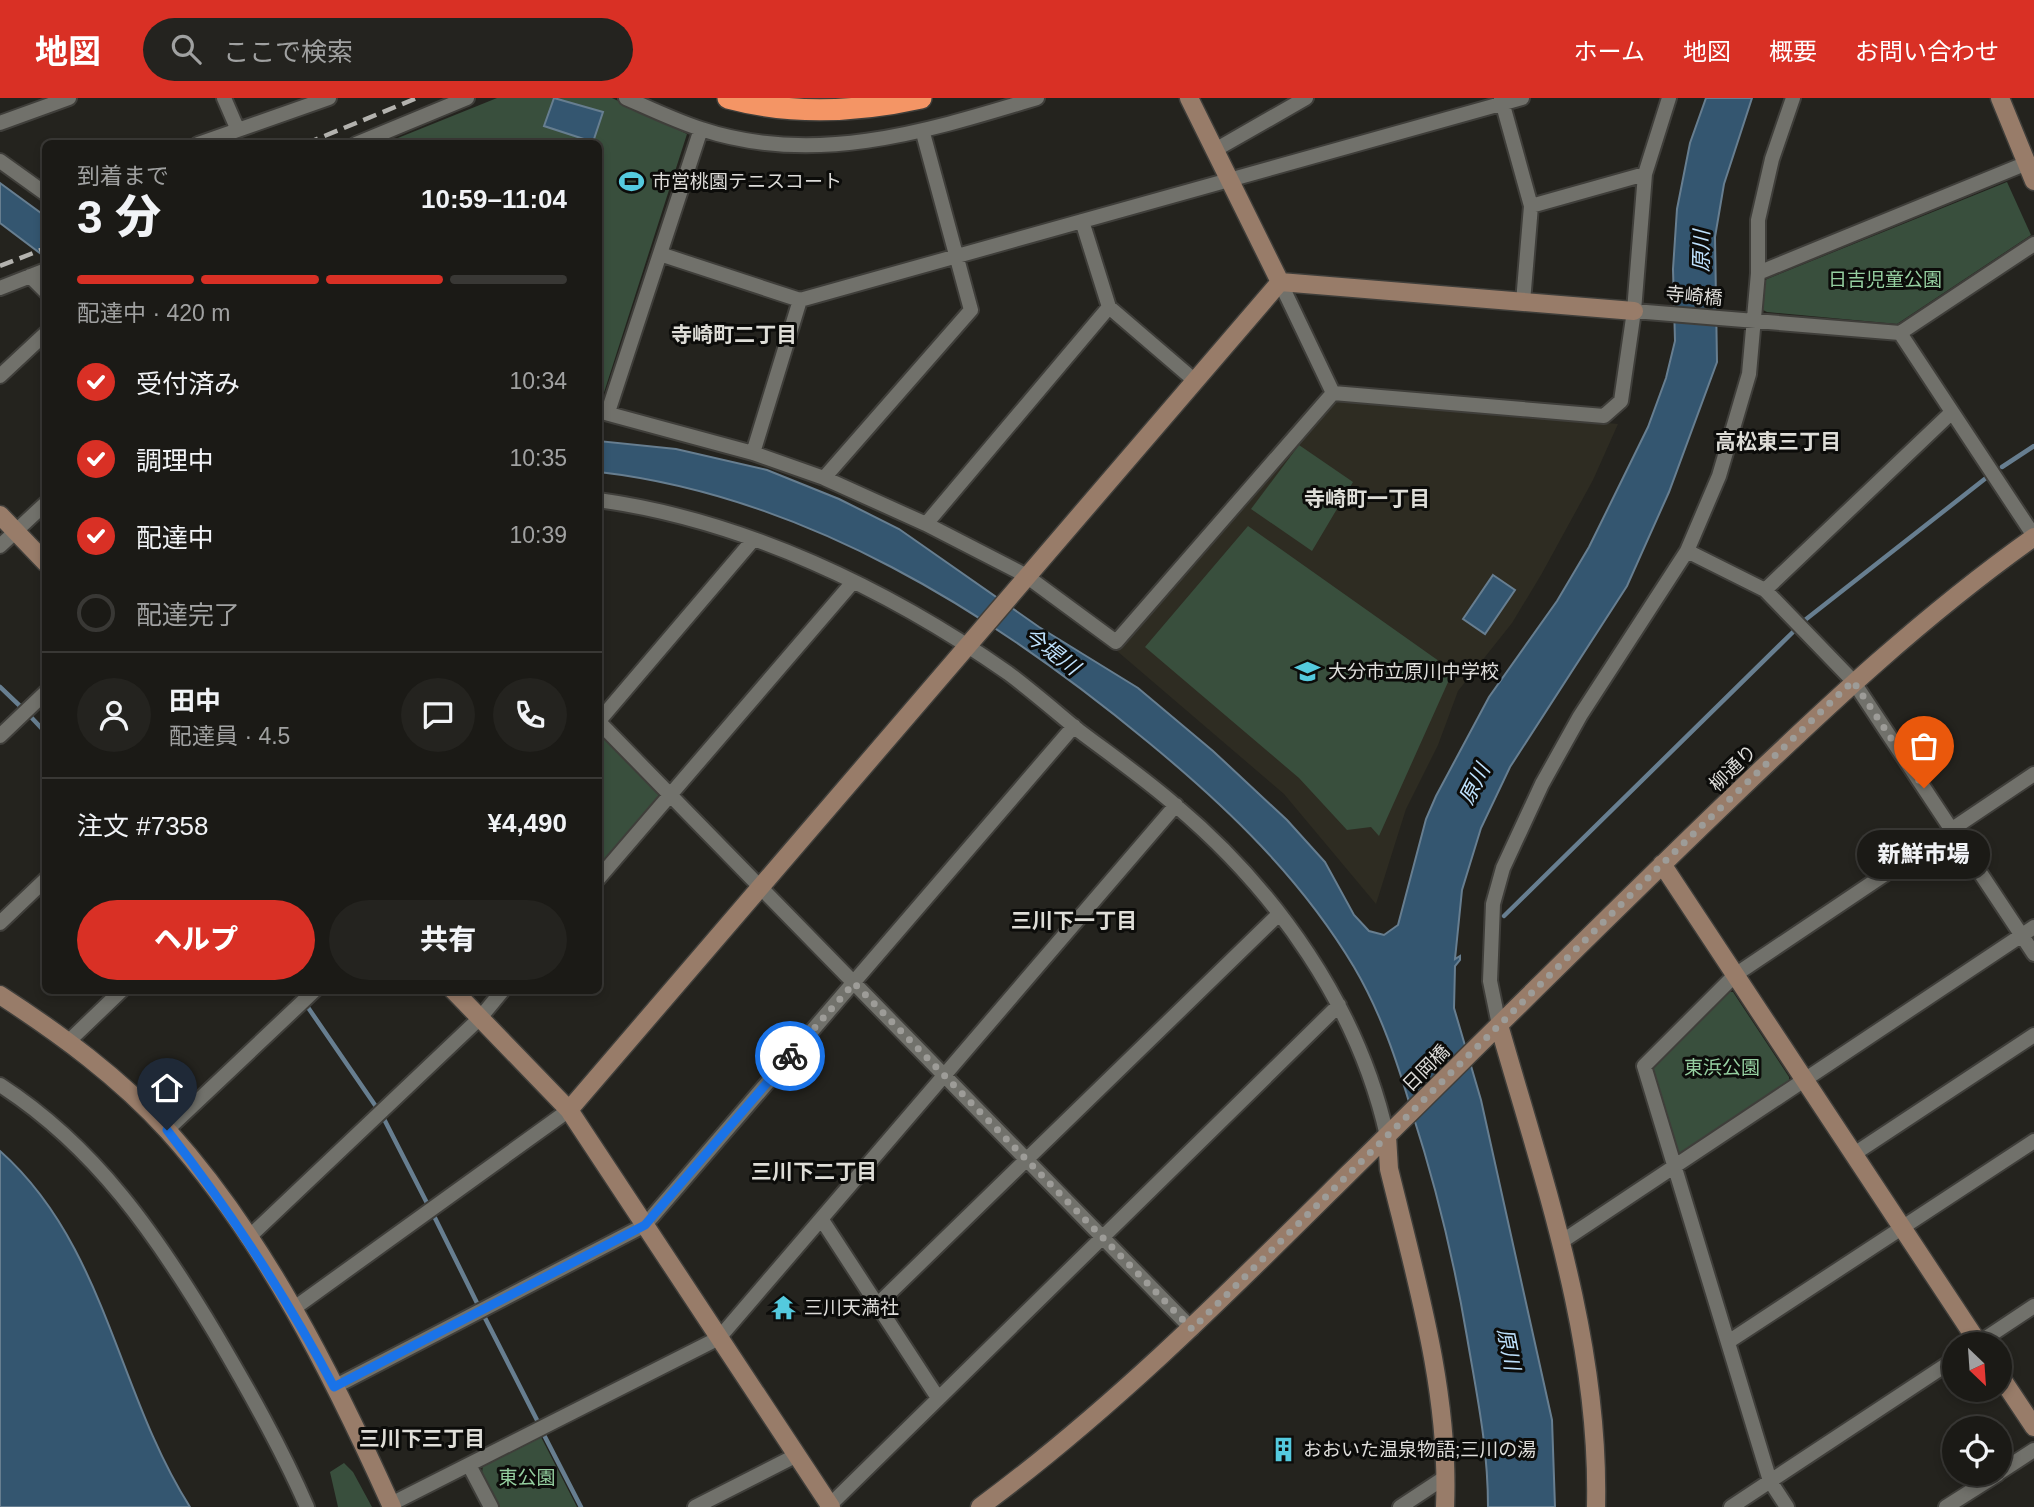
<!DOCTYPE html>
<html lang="ja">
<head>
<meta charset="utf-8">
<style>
  :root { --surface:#1b1a16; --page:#24231f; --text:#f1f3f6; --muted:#a0a1a1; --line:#393835; --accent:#d93025 }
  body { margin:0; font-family:Helvetica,"Noto Sans JP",sans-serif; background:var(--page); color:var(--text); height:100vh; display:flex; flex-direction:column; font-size:26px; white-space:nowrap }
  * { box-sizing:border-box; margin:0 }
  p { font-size:23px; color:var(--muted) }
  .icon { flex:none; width:38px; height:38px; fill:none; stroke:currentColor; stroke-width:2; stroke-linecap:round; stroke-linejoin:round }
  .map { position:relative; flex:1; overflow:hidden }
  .details { position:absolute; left:42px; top:42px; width:560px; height:854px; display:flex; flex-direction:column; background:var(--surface); border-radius:10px; box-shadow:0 4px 10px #0003,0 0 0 2px var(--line) }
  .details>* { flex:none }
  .needle { width:46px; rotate:155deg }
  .fabs { position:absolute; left:1942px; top:1234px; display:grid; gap:14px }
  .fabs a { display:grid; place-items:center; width:70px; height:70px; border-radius:50%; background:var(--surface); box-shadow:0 4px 10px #0003,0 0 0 2px var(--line); font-size:35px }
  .pin { position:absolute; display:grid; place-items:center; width:60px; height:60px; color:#fff; margin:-72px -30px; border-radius:50% 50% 50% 0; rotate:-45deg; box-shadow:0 0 7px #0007 }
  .pin .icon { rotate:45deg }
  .courier { position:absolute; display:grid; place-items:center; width:70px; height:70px; margin:-35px; border:5px solid #1a73e8; border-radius:50%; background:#fff; color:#222; box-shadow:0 2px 9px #0007 }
  .bubble { position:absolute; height:49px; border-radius:24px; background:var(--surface); box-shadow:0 4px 10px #0003,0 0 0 2px var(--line); font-size:23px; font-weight:800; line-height:49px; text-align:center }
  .head em { font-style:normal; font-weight:800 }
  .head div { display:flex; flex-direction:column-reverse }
  .head { display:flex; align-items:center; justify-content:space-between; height:119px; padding:0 35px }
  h1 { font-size:46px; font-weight:800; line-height:52px }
  .bar { display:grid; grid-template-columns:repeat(4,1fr); gap:10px 7px; align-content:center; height:84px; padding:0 35px }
  .bar i { height:9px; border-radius:5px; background:var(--line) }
  .bar .active { background:var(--accent) }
  .bar p { grid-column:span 4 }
  .line { display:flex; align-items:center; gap:18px; padding:0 35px; border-top:2px solid var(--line) }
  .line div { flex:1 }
  .round { display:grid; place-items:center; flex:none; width:74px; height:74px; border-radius:37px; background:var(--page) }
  ol { padding:0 35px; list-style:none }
  li { display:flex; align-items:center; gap:21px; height:77px }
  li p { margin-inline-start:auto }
  li .icon { padding:7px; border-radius:50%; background:var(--accent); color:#fff; stroke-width:4 }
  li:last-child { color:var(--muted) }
  li i { width:38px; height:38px; border:4px solid var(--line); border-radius:50% }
  .cta { display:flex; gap:14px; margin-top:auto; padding:14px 35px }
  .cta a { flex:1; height:80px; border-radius:42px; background:var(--accent); color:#fff; font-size:28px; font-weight:800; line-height:80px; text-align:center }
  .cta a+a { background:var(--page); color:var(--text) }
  header { display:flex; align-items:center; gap:42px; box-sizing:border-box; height:98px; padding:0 35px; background:var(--accent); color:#fff }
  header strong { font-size:33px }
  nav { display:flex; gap:38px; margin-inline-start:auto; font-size:24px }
  .search { width:490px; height:63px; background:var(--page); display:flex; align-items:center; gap:18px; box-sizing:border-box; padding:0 24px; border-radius:38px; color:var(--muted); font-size:26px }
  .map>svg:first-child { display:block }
</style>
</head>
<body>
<header>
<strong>地図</strong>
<div class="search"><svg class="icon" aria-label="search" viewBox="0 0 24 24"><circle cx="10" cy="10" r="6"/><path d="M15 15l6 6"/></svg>ここで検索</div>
<nav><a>ホーム</a><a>地図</a><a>概要</a><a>お問い合わせ</a></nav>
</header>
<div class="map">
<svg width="2034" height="1409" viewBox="0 0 2034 1409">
  <rect width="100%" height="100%" fill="#24231e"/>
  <path fill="#2e2c22" d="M1341 302 1618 326 1593 382 1541 477 1512 525 1458 593 1438 647 1406 711 1376 806 1284 696 1117 553 1332 305Z"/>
  <path fill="#394f3d" d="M497 0H612L687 36 600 307 598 46H383Z
    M2007 84 2031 137 1897 226 1767 214 1761 211 1763 184 1767 181Z
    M1299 347 1353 384 1312 453 1251 411Z
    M1248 428 1453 573 1379 738 1371 729 1347 732 1299 680 1145 549Z
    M599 635 658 694 659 701 607 763 599 761Z
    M1726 894H1733L1789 979V985L1683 1055 1676 1053 1652 972Z
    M541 1339 577 1409H500L482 1375 483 1367Z
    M344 1365 353 1374 372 1409H338L330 1374Z"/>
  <path fill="#345670" stroke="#677e90" stroke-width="2" d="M554 0 603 14 593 44 544 28Z
    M1706 0H1752L1724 86 1715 139 1717 264 1669 394 1627 488 1510 669 1481 730 1462 792 1455 861 1460 858V862L1455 868 1454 910 1481 1002 1552 1322 1555 1409H1488C1488 1349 1477 1298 1467 1239 1454 1162 1436 1088 1412 1014 1397 963 1381 915 1354 869 1301 780 1227 709 1148 644 991 514 805 398 599 374V343L676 351 767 372 839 401 899 431 1039 529 1138 590 1213 653 1287 722 1325 764 1354 817 1369 833 1384 837 1398 827 1426 721 1436 698 1489 599 1557 503 1589 449 1648 329 1666 280 1675 243 1673 171 1677 111 1690 45Z
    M0 85 45 118V159L0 125Z
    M1493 477 1515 492 1485 536 1463 521Z
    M0 1053C106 1147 117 1295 190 1409H0Z"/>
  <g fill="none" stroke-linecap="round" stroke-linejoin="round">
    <path stroke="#677e90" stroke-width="4.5" d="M2002 369 2034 348
      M1805 522 1986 380
      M0 589 21 609
      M30 618 46 635
      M1504 818 1793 534
      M294 892 300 899
      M307 908 377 1010
      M384 1021 428 1107
      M434 1118 478 1207
      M484 1218 539 1326
      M544 1337 581 1409"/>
    <defs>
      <path id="street" d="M224 0 237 30
        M626 0C651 11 676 23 701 31 815 69 928 33 1037 0
        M1501 0 1531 108 1523 204
        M0 25 69 0
        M198 46 329 0
        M356 46 467 0
        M1215 52 1306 0
        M0 63 46 96
        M1531 108 1645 76
        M1082 123 1109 209 1194 282
        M660 156 800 202 1522 0
        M1758 175 2027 65
        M30 178 46 194
        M1280 184 1333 295
        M0 190 46 172
        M1634 213 1900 235 2034 146
        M1900 235 2034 438
        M0 278 46 235
        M1333 295 1604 318 1621 303 1634 213 1645 76 1669 0
        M598 313 753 355 824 380 926 426 1025 477 1116 544 1333 295
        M608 314 701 31
        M753 355 800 202
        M824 380 971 212 923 35
        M598 402C744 422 888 491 1008 575 1032 593 1055 613 1078 632 1111 657 1144 680 1175 707 1276 792 1358 908 1387 1038
        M926 426 1109 209
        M0 448 46 405
        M1687 453 1765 492 1853 583 2034 856
        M1765 492 1952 314
        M598 623 1192 1231
        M598 624 753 442
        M0 638 46 594
        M598 781 853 484
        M0 825 46 781
        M1499 927 1490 883 1493 806 1503 770 1542 686 1580 618 1687 453 1719 378 1749 276 1758 175V122L1772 61 1793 0
        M70 942 122 892
        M0 987C96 1049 157 1138 215 1235 248 1291 281 1349 307 1409
        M167 1032 315 892
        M1854 1056 2034 937
        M822 1122 938 1300
        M248 1140 480 920 503 892
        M1561 1144 2034 829
        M877 1207 1279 816
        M293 1211 569 1012
        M1728 1244 2034 1043
        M1977 1246 2034 1208
        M334 1289 645 1127 1074 628
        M469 1367 491 1409
        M2000 1374 2034 1352
        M391 1406 719 1240 1176 707
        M830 1407 1339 907
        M695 1409 797 1357
        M1400 1409 1447 1378
        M1731 1409 1955 1261
        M1787 1409 1770 1383 1644 968 1735 877 2034 676
        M1946 1409 1998 1376"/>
      <path id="secondary" d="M1189 0 1280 184
        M2000 0 2034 83
        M1280 184 1634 213
        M0 417 46 465
        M1662 766 1979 1246
        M453 892 569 1012 831 1409
        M0 897C60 936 119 979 168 1033 265 1141 333 1278 392 1409
        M1499 927C1544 1084 1600 1243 1596 1409
        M569 1012 1280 184
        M1387 1038 1389 1071C1416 1181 1450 1295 1445 1409
        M2000 1278 2034 1329
        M980 1409C1114 1310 1231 1192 1348 1076 1475 951 1601 825 1729 702 1826 609 1924 517 2034 439"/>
      <path id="highway" d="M728 0C791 17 858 14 921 0"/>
    </defs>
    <use href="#street" stroke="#3f3e3a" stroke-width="18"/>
    <use href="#secondary" stroke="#3f3e3a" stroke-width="21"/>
    <use href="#highway" stroke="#3f3e3a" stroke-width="24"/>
    <use href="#street" stroke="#71716b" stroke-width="14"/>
    <use href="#secondary" stroke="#987c69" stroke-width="18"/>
    <use href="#highway" stroke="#f49565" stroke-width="21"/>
    <path stroke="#b3b2ae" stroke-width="4.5" stroke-dasharray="14 7" stroke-linecap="butt" d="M305 46 417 0
      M0 168 46 150"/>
  </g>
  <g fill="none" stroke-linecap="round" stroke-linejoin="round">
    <path stroke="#9d9c98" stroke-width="7" stroke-dasharray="0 12.6" d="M790 958 854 885 1192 1231 1662 766 1853 583 1924 690"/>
    <path stroke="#1a73e8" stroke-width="9" d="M167 1032C231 1114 286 1198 334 1289L645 1127 790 958"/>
  </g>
  <defs>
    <symbol id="stadium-bare" viewBox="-9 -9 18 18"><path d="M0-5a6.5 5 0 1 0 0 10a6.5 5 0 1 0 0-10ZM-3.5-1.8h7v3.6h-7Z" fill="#54cade" stroke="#0c0c0a" stroke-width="2.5" paint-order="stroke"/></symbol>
    <symbol id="school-bare" viewBox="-9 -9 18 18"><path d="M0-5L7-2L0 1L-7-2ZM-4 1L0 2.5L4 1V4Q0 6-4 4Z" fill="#54cade" stroke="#0c0c0a" stroke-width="2.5" paint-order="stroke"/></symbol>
    <symbol id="temple-bare" viewBox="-9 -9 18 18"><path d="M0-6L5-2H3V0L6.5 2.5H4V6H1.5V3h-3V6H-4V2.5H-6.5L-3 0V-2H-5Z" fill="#54cade" stroke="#0c0c0a" stroke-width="2.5" paint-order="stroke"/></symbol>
    <symbol id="building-bare" viewBox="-9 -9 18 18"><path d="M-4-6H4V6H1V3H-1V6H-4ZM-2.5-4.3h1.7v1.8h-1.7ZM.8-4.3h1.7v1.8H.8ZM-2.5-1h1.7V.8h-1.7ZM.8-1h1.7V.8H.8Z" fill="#54cade" stroke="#0c0c0a" stroke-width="2.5" paint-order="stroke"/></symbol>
  </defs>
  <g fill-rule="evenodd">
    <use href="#stadium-bare" x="614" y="66" width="35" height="35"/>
    <use href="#school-bare" x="1290" y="556" width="35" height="35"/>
    <use href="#temple-bare" x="766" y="1192" width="35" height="35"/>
    <use href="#building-bare" x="1266" y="1334" width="35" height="35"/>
  </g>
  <g text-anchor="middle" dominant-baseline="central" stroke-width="6" stroke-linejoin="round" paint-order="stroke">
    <g font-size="19" fill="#deddda" stroke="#0c0c0a" text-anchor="start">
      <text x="652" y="83">市営桃園テニスコート</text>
      <text x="1328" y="573">大分市立原川中学校</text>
      <text x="804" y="1209">三川天満社</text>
      <text x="1303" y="1351">おおいた温泉物語;三川の湯</text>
    </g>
    <g font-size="19" fill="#95cfa0" stroke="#0c0c0a">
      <text x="1885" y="181">日吉児童公園</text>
      <text x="1722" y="969">東浜公園</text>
      <text x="527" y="1379">東公園</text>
    </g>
    <g font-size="19" fill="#deddda" stroke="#0c0c0a">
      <text transform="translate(1694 198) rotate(5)">寺崎橋</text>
      <text transform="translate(1733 670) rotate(-44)">柳通り</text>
      <text transform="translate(1426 970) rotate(-45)">日岡橋</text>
    </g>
    <g font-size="21" font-style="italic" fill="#bfe2fe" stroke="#0c0c0a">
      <text transform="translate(1701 153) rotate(-89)">原川</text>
      <text transform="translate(1052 553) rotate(37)">今堤川</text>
      <text transform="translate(1474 686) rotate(-63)">原川</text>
      <text transform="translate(1509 1251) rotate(79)">原川</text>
    </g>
    <g font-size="21" font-weight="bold" fill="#deddd7" stroke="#0c0c0a">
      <text x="734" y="236">寺崎町二丁目</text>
      <text x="1778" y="343">高松東三丁目</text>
      <text x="1367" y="400">寺崎町一丁目</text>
      <text x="1074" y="822">三川下一丁目</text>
      <text x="814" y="1073">三川下二丁目</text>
      <text x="422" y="1340">三川下三丁目</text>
    </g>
  </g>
</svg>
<div class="fabs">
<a><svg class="needle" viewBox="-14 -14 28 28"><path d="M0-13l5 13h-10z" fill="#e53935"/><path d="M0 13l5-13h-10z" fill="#a0a1a1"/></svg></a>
<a><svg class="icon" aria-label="locate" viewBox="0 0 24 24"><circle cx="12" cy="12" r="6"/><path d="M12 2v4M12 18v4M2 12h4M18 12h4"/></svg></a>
</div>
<div class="pin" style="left:1924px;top:690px;background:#ea580c"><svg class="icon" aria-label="bag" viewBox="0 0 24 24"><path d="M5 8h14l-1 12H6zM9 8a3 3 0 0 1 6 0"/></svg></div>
<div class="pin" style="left:167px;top:1032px;background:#1f2937"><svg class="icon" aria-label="home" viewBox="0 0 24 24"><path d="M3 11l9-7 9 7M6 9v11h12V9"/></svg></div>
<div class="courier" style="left:790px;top:958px"><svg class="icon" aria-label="bike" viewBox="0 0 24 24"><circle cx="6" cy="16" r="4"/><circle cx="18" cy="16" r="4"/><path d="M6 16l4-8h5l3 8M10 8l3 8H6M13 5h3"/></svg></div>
<div class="bubble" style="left:1857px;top:732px;width:133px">新鮮市場</div>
<section class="details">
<div class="head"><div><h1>3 分</h1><p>到着まで</p></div><em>10:59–11:04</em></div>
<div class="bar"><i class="active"></i><i class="active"></i><i class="active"></i><i></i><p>配達中 · 420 m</p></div>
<ol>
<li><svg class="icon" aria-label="check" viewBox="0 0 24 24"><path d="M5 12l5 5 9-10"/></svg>受付済み<p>10:34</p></li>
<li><svg class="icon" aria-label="check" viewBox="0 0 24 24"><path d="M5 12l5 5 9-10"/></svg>調理中<p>10:35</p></li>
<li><svg class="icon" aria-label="check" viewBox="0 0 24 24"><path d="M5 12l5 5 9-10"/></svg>配達中<p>10:39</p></li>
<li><i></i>配達完了</li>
</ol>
<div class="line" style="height:126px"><a class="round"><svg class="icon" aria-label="person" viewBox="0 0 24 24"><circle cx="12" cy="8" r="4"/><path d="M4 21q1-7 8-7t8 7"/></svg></a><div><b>田中</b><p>配達員 · 4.5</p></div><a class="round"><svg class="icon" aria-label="chat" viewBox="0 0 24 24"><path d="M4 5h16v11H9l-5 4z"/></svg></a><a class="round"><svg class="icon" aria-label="phone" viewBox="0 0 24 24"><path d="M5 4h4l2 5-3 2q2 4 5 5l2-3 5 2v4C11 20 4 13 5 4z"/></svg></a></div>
<div class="line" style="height:91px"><div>注文 #7358</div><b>¥4,490</b></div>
<div class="cta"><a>ヘルプ</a><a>共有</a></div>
</section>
</div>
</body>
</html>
